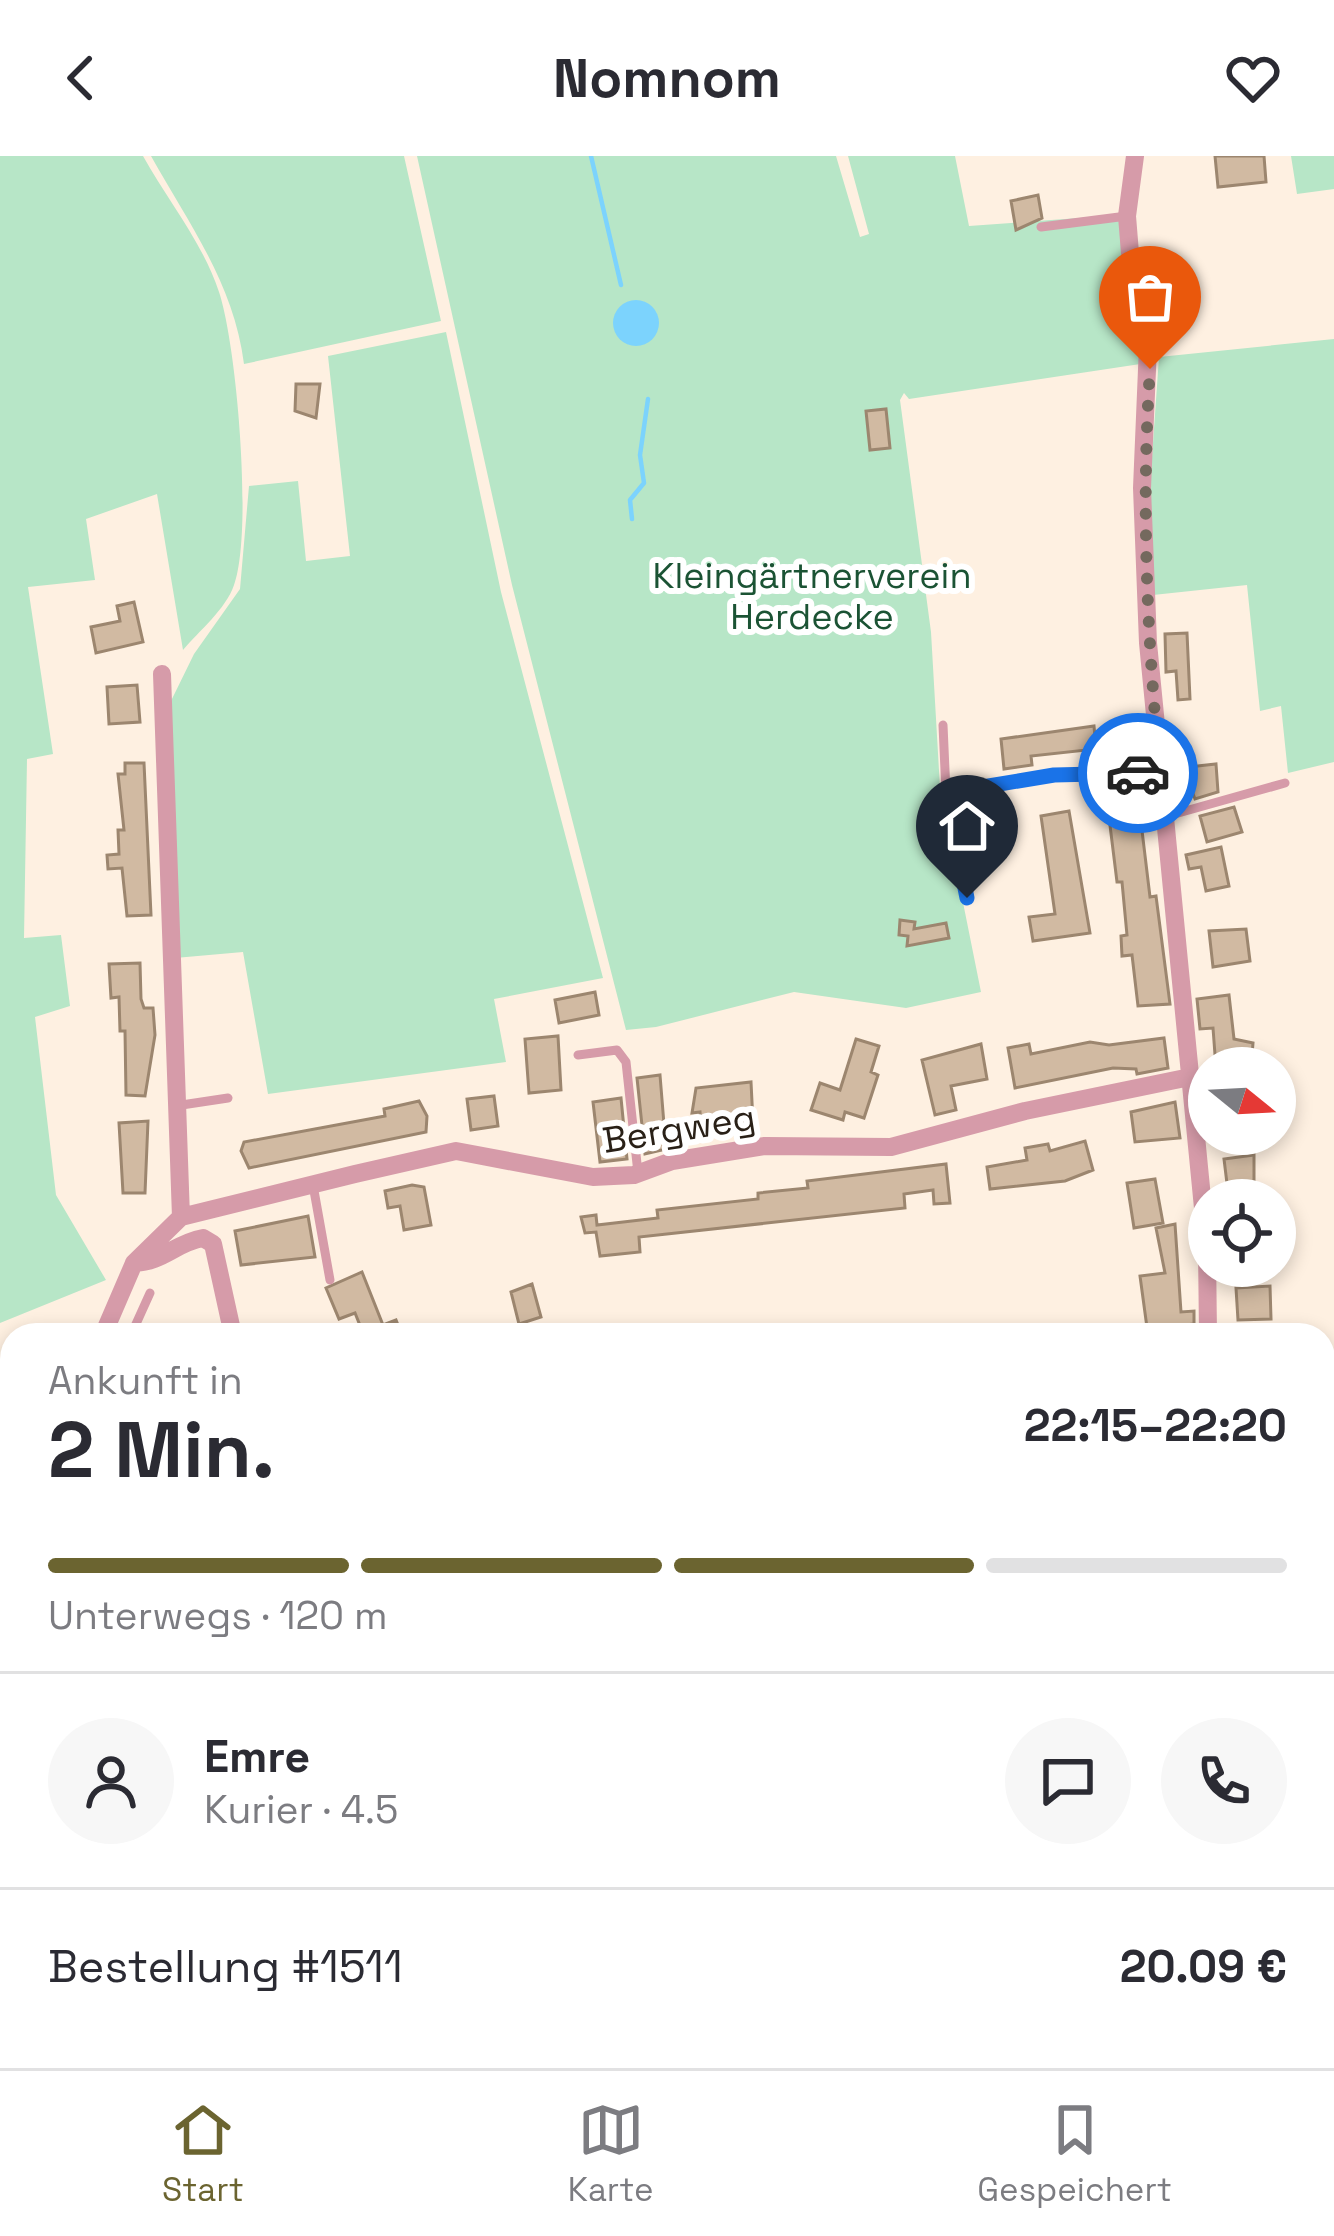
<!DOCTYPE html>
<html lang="de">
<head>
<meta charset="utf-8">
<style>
  :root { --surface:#fff; --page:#f7f7f7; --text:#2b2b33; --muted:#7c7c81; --line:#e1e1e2; --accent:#6b6430 }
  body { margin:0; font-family:"Space Grotesk",sans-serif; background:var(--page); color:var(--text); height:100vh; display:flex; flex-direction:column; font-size:45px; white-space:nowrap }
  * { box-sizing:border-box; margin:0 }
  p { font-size:39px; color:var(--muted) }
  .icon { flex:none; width:66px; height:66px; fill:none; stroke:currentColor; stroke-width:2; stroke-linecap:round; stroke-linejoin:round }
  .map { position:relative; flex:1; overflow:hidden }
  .drawer { position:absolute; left:0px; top:1167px; width:1335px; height:747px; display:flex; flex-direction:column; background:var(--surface); border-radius:36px 36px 0 0; box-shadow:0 6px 18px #0003 }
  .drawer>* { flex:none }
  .needle { width:78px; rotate:108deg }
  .buttons { position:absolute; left:1188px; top:891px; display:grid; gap:24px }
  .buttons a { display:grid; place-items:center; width:108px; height:108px; border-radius:50%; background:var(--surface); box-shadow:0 6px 18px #0003; font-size:60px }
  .pin { position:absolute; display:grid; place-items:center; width:102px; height:102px; color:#fff; margin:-123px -51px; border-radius:50% 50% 50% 0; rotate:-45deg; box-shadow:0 0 12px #0007 }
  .pin .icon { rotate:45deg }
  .courier { position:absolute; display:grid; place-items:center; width:120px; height:120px; margin:-60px; border:9px solid #1a73e8; border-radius:50%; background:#fff; color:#222; box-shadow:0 3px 15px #0007 }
  .head em { font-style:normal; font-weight:700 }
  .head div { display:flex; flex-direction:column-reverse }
  .head { display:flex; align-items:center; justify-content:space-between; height:204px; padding:0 48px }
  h1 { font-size:78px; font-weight:700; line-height:90px }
  .bar { display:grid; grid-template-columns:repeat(4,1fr); gap:18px 12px; align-content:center; height:144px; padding:0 48px }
  .bar i { height:15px; border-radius:9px; background:var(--line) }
  .bar .current { background:var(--accent) }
  .bar p { grid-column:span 4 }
  .line { display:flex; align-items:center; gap:30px; padding:0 48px; border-top:3px solid var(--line) }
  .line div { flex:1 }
  .round { display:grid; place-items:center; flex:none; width:126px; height:126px; border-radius:63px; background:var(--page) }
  header { display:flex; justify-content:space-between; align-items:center; height:156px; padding:0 48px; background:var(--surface); font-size:54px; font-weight:700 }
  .menu { display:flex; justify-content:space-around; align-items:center; height:168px; border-top:3px solid var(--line); background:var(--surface); font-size:33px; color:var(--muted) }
  .menu a { display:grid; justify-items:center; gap:6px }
  .menu .current { color:var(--accent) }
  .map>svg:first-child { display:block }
</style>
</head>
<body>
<header><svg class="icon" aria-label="back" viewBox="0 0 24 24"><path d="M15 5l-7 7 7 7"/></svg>Nomnom<svg class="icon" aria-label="heart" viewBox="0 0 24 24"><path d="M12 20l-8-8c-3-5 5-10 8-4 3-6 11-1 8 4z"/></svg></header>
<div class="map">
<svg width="1334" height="1912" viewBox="0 0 1334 1912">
  <rect width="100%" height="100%" fill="#fef0e1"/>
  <path fill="#b7e6c7" d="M0 0H143C168 45 203 87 219 136 237 190 253 377 234 429 226 453 199 475 183 494L157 338 86 363 95 424 28 431 53 598 27 603 24 782 61 779 70 850 35 861 56 1039 106 1124 0 1167Z
    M151 0H404L441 165 244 208C234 128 189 68 151 0Z
    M417 0H836L860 81 869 78 848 0H955L969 70 1121 59 1147 207 909 243 904 237 900 244 931 476 940 632 981 836 906 852 794 836 656 871 626 874 512 429Z
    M1291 0H1334V33L1297 38Z
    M446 176 501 436 603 822 494 843 506 906 268 938 243 796 175 802 171 545 194 498 240 433 249 330 298 325 306 405 350 400 328 200Z
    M1334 183V606L1288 617 1281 550 1260 555 1247 429 1153 439 1150 330 1159 201Z
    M1334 1475V1692L1323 1693V1484Z
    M274 1902H829L832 1912H285Z
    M1095 1902H1268L1274 1912H1092Z"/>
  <path fill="#7cd3fd" d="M613 167a23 23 0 1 1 46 0a23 23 0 1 1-46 0Z"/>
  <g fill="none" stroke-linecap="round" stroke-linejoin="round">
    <path stroke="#7cd3fd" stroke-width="4.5" d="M591 0 621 129
      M632 363 630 344 644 327 640 299 648 243"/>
  </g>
  <path fill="#d1baa2" stroke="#9c866f" stroke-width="3" d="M1215 0H1264L1266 26 1218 31Z
    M1038 39 1042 62 1016 74 1011 45Z
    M296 228H320L316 262 295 255Z
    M886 253 890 292 870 294 866 255Z
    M134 446 143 486 96 497 91 471 120 465 117 450Z
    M1187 477 1190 543 1178 544 1176 515 1166 516 1165 478Z
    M137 529 140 566 109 568 107 531Z
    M1094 570 1096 593 1031 600 1032 609 1004 613 1001 583Z
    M125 607H144L151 759 127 760 122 712 108 713 107 699 119 698 118 674H124L118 618H125Z
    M1216 608 1218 636 1195 643 1192 635 1182 636 1179 612Z
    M1137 633 1150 741 1156 740 1170 848 1138 850 1132 799 1122 800 1121 780 1127 779 1122 726H1117L1106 637Z
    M1234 651 1242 676 1207 686 1200 660Z
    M1069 655 1090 777 1033 785 1029 761 1055 758 1041 660Z
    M1221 691 1229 730 1206 735 1201 711 1189 713 1186 699Z
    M900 764 915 766 914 773 946 767 949 782 907 790 908 780 899 779Z
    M1246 773 1250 805 1213 811 1209 775Z
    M140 807 141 843 144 852H153L155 879 145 940 126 939 125 875H120L119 841 111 842 109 808Z
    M595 836 599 859 559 867 555 844Z
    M1229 839 1234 883 1253 887 1251 912H1216L1213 872 1200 873 1197 843Z
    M558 880 561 934 529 937 525 883Z
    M1164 882 1168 912 1137 918 1136 913 1113 912 1015 932 1008 892 1029 888 1031 898 1090 886 1109 889Z
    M856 883 879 890 871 916 878 919 864 962 845 956 843 964 811 954 820 927 840 934Z
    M981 888 987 923 951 930 956 954 935 959 922 904Z
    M660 919 666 993 645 998 637 922Z
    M751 926 753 966 701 971 700 956 692 957 696 932Z
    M494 940 498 970 471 974 467 943Z
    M621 942 627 1003 600 1006 593 946Z
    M419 945 427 960 426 976 249 1012 241 995 244 986 385 960 384 953Z
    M1175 946 1180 982 1135 986 1131 956Z
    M148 965 145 1037H123L119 967Z
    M1085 985 1093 1014 1065 1025 990 1033 987 1011 1027 1004 1025 992 1048 988 1050 995Z
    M1254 999V1042L1229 1044 1224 1003Z
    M946 1008 950 1047 934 1048 933 1034 904 1038 905 1052 639 1081 640 1096 600 1100 596 1076 585 1077 581 1061 596 1059 597 1069 658 1062 657 1054 758 1043V1037L808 1032 807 1025Z
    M1155 1023 1163 1067 1134 1072 1127 1027Z
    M412 1029 424 1031 431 1069 404 1074 400 1050 388 1052 385 1035Z
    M308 1060 315 1101 241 1109 235 1075Z
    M1175 1068 1181 1156 1194 1155V1168L1166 1171 1167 1179H1148L1140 1120 1165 1117 1156 1072Z
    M362 1116 383 1169 396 1164 402 1179H359L363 1177 355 1157 339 1163 326 1132Z
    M532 1128 541 1161 519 1168 511 1136Z
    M1270 1130 1271 1163 1238 1164 1236 1132Z"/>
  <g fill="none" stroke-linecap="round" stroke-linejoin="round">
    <path stroke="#d69ba9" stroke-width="9" d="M1041 71 1127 60
      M943 569 946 637 967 742
      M946 637 1054 619 1160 616
      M1164 661 1285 627
      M578 899 617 894 626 906 638 1017
      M175 950 228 942
      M313 1029 330 1124
      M131 1179 150 1137
      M0 1314 12 1321
      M1323 1488 1334 1486
      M978 1912 981 1906 1058 1912"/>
    <path stroke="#d69ba9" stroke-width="18" d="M1135 0 1127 60 1130 97 1149 166 1142 332 1148 487 1207 1093 1208 1179
      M162 518 181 1061
      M134 1107C163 1106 175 1087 203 1082L213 1088 233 1179
      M103 1179 134 1107 181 1061 355 1018 456 995 593 1021 634 1019 672 1005 765 990 891 991 1025 955 1190 921
      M0 1460 12 1472
      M272 1902 282 1912
      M1277 1902 1283 1912
      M1082 1912 1085 1902"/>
  </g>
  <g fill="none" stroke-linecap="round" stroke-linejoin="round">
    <path stroke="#74695e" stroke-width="12" stroke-dasharray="0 21.6" d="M1138 617 1160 616C1147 481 1141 349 1150 213"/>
    <path stroke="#1a73e8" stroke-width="15" d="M967 742 946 637 1054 619 1138 617"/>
  </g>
  <g text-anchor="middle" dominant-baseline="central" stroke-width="12" stroke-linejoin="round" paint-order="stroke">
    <g font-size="36" fill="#1b5334" stroke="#fff">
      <text x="812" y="420">Kleingärtnerverein<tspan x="812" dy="41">Herdecke</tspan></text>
    </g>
    <g font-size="36" fill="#292017" stroke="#fff">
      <text transform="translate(679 973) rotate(-9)">Bergweg</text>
    </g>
  </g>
</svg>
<div class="buttons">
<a><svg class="needle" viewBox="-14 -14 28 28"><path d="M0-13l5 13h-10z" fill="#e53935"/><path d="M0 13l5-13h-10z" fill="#7c7c81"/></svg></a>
<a><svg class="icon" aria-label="locate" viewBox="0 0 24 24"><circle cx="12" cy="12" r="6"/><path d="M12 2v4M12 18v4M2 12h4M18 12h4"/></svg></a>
</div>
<div class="pin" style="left:1150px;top:213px;background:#ea580c"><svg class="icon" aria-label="bag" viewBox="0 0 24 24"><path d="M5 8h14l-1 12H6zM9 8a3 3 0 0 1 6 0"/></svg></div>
<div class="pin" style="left:967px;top:742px;background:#1f2937"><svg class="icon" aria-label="home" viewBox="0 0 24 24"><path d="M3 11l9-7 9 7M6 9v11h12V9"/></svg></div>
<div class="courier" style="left:1138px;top:617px"><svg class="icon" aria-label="car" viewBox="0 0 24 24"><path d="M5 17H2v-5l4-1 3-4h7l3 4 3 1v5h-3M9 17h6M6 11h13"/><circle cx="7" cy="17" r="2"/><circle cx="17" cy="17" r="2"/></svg></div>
<section class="drawer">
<div class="head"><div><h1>2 Min.</h1><p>Ankunft in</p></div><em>22:15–22:20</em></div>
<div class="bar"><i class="current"></i><i class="current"></i><i class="current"></i><i></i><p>Unterwegs · 120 m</p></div>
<div class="line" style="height:216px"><a class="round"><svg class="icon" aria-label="person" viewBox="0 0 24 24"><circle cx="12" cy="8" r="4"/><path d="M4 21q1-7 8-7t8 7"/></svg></a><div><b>Emre</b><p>Kurier · 4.5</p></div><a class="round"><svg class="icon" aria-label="chat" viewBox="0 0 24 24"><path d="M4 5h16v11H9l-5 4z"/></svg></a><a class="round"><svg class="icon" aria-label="phone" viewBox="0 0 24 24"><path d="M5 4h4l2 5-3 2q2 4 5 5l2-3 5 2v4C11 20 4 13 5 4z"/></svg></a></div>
<div class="line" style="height:156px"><div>Bestellung #1511</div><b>20.09 €</b></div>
</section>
</div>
<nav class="menu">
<a class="current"><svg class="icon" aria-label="home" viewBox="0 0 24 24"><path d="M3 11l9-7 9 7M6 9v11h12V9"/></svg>Start</a>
<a><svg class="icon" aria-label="map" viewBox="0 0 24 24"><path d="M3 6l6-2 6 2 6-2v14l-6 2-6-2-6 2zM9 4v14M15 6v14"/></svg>Karte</a>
<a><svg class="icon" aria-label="saved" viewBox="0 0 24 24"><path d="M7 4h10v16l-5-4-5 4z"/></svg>Gespeichert</a>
</nav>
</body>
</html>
